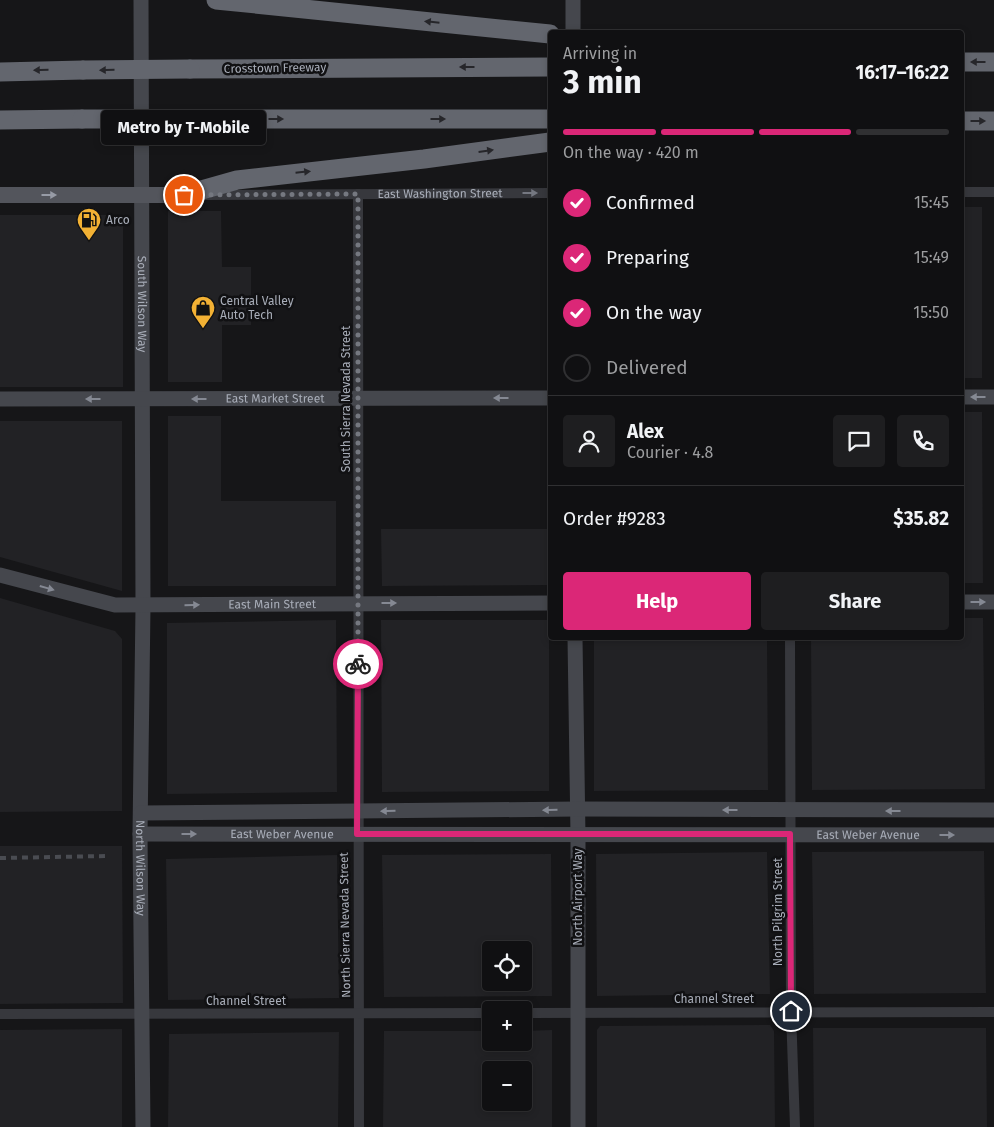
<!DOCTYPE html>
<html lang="en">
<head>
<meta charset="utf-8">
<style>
  :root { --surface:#101012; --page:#1e1e20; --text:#f1f3f6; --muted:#9c9d9f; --line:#303032; --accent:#db2777 }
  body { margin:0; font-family:"Fira Sans",sans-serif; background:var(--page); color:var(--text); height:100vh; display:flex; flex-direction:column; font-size:19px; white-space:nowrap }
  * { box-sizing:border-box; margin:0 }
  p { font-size:16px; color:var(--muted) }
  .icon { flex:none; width:28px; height:28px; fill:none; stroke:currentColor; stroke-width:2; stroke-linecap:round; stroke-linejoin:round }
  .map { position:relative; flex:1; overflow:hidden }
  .panel { position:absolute; left:548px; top:30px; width:416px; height:610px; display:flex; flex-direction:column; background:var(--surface); border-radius:5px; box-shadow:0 2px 8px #0003,0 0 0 1px var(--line) }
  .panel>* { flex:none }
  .fabs { position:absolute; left:482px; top:941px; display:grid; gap:10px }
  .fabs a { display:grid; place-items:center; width:50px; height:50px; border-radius:5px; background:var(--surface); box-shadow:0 2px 8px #0003,0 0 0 1px var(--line); font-size:25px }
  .pin { position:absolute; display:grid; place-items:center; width:42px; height:42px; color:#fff; margin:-21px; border:2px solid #fff; border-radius:50%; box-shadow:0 1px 5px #0007 }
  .courier { position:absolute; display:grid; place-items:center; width:50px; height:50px; margin:-25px; border:4px solid #db2777; border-radius:50%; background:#fff; color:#222; box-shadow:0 1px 6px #0007 }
  .bubble { position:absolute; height:35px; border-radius:5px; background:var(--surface); box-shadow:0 2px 8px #0003,0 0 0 1px var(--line); font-size:16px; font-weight:700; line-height:35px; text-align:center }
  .overview em { font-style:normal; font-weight:700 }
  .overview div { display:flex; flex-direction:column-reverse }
  .overview { display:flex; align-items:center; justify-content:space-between; height:85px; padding:0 15px }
  h1 { font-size:32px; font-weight:700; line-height:38px }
  .bar { display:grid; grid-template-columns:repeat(4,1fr); gap:8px 5px; align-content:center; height:60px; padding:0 15px }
  .bar i { height:6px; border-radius:4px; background:var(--line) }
  .bar .current { background:var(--accent) }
  .bar p { grid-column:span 4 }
  .line { display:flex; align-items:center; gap:12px; padding:0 15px; border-top:1px solid var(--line) }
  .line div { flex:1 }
  .round { display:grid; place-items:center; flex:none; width:52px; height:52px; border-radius:5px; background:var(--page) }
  ol { padding:0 15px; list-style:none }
  li { display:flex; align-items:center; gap:15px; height:55px }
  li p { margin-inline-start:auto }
  li .icon { padding:5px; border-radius:50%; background:var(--accent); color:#fff; stroke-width:4 }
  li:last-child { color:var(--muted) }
  li i { width:28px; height:28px; border:2px solid var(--line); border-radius:50% }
  .cta { display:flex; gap:10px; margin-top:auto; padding:10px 15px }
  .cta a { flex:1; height:58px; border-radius:5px; background:var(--accent); color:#fff; font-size:20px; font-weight:700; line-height:58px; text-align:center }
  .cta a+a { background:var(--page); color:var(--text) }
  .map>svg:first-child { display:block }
</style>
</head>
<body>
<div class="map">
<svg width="994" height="1127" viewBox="0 0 994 1127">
  <rect width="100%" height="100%" fill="#161618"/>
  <path fill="#222225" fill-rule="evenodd" d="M961 207H982V378H961Z
    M168 211H221L222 267H251V325H222V382H168Z
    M0 215H123V387H0Z
    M961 412H982L983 583H961Z
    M168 416H221V501H336V586H168Z
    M0 421H122V591L0 557Z
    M381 529H550V585L382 586Z
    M0 598 115 631 122 639V811L0 812Z
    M961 618H983L985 789 812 790 811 638H961Z
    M336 620 337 792 167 794V623Z
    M381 620H549V791L382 792Z
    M594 638H767L768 790 594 791Z
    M0 846H122L123 1003 0 1004Z
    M984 851 986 993 814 994 812 852Z
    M767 852 770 994 597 996 596 854Z
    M551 854 552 996 384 997 382 855ZM491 950H524V982H491Z
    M337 855 339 998 168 1000 166 859Z
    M770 1025 774 1031 775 1127H597V1030L600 1026Z
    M813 1028H986L987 1127H814Z
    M122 1029V1127H0V1030Z
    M552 1030V1127H383L384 1031H491V1042H524V1031ZM491 1070H524V1102H491Z
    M339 1032 338 1127H168L169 1034Z"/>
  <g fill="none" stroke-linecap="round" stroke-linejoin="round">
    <g stroke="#37383d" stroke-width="10">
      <path d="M961 192H994"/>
      <path d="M358 194 359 1127"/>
      <path id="s1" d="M205 195 550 193"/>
      <path d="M790 638 791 1011 795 1127"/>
      <path d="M524 1013 994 1012"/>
      <path d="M0 1014 491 1013"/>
    </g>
    <g stroke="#45474d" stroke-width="15">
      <path id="s2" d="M141 0 143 607 140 834 143 1127"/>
      <path d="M573 0V32"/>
      <path d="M961 397H994"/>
      <path id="s3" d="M0 399 550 398"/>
      <path id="s4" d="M0 575 115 605 550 603"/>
      <path d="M961 602H994"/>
      <path d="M575 638 578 836V1127"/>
      <path d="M141 813 578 809 994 810"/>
      <path id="s5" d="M140 834 994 835"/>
    </g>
    <path stroke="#53555c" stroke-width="16" d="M0 195H184"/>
    <path stroke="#63666e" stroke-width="19" d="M216 0 550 34
      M961 62H994
      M190 69 550 67
      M0 72 83 70
      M192 119H550
      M0 120 82 119
      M961 121H994
      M184 195 237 180 424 159 550 142"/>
    <path stroke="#4a4c52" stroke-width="4" stroke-dasharray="6 5" stroke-linecap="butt" d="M0 858 106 856"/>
    <path stroke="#63666e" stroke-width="19" d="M83 70 190 69
      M82 119H192"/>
  </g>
  <defs><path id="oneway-solid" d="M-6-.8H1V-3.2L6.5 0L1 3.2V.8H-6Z" transform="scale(1.25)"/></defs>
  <g fill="#26262a">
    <use href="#oneway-solid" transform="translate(432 22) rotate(-174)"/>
    <use href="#oneway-solid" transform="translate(978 62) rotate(-180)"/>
    <use href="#oneway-solid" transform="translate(467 67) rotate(180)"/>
    <use href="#oneway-solid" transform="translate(41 70) rotate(179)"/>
    <use href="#oneway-solid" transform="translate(107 70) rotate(179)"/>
    <use href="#oneway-solid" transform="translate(276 119)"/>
    <use href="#oneway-solid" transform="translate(438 119)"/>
    <use href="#oneway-solid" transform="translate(978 121)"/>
    <use href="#oneway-solid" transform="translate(486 151) rotate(-8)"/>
    <use href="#oneway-solid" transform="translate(303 172) rotate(-6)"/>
  </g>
  <use fill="#757881" href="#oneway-solid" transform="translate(530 193)"/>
  <use fill="#979ba6" href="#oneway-solid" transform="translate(49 195)"/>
  <g fill="#858993">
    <use href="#oneway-solid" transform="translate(978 397) rotate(180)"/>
    <use href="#oneway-solid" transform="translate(501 398) rotate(180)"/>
    <use href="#oneway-solid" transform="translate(93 399) rotate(180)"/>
    <use href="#oneway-solid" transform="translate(199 399) rotate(-180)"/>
    <use href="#oneway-solid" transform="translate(47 588) rotate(16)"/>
    <use href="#oneway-solid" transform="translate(978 602)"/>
    <use href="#oneway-solid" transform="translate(389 603)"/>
    <use href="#oneway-solid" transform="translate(192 605) rotate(-1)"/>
    <use href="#oneway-solid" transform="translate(550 810) rotate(179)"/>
    <use href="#oneway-solid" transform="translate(730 810) rotate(-180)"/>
    <use href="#oneway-solid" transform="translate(388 811) rotate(179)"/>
    <use href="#oneway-solid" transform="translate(893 811) rotate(180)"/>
    <use href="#oneway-solid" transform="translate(189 834)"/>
    <use href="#oneway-solid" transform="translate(947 835)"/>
  </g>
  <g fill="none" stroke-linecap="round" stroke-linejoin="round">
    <path stroke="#757880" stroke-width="5" stroke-dasharray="0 9" d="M184 195 358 194V664"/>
    <path stroke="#db2777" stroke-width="6" d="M358 664 357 834H790L791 1011"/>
  </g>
  <defs>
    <symbol id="fuel-pin" viewBox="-11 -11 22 30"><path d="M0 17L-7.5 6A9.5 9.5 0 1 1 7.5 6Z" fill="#f2b134" stroke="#111113"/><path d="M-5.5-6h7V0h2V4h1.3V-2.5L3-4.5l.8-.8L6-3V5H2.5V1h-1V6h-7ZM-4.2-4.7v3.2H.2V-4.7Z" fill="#111"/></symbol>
    <symbol id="shop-pin" viewBox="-11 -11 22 30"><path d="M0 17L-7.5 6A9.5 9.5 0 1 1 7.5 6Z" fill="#f2b134" stroke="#111113"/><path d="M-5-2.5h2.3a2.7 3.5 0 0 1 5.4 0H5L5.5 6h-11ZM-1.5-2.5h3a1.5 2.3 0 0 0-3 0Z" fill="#111"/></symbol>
  </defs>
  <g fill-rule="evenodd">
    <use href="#fuel-pin" x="75" y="206" width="28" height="38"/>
    <use href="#shop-pin" x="189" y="294" width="28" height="38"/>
  </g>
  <g text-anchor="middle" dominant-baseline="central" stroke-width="5" stroke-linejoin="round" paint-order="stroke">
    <g font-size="12" fill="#a8adb8" stroke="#111113">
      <text transform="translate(275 68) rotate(-1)">Crosstown Freeway</text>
      <text stroke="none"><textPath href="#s1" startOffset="235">East Washington Street</textPath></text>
      <text stroke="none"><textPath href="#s2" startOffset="304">South Wilson Way</textPath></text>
      <text stroke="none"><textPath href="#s3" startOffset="275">East Market Street</textPath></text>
      <text transform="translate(346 399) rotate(-90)">South Sierra Nevada Street</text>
      <text stroke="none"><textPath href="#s4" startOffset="276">East Main Street</textPath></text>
      <text stroke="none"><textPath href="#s5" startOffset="142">East Weber Avenue</textPath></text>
      <text stroke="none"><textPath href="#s5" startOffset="728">East Weber Avenue</textPath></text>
      <text stroke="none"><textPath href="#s2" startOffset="868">North Wilson Way</textPath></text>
      <text transform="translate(578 897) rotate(-90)">North Airport Way</text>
      <text transform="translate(778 912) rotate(-90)">North Pilgrim Street</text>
      <text transform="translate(345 925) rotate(-91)">North Sierra Nevada Street</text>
      <text x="714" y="999">Channel Street</text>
      <text x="246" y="1001">Channel Street</text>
    </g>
    <g font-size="12" fill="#a8adb8" stroke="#111113" text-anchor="start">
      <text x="106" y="220">Arco</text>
      <text x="220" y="301">Central Valley<tspan x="220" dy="14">Auto Tech</tspan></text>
    </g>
  </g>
</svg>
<div class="fabs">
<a><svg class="icon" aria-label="locate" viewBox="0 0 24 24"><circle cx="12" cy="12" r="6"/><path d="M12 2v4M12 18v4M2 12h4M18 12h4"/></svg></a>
<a>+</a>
<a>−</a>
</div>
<div class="pin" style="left:184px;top:195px;background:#ea580c"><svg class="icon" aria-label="bag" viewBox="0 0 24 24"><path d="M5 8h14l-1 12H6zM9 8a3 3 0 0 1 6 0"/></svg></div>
<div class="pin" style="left:791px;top:1011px;background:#1f2937"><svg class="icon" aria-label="home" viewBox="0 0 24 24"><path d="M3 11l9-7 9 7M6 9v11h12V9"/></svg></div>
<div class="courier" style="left:358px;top:664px"><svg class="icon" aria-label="bike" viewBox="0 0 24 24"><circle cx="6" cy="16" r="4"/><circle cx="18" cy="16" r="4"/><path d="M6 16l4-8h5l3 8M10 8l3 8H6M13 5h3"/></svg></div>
<div class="bubble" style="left:101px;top:110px;width:165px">Metro by T-Mobile</div>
<section class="panel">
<div class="overview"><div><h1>3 min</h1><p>Arriving in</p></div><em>16:17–16:22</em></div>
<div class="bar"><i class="current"></i><i class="current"></i><i class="current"></i><i></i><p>On the way · 420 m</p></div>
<ol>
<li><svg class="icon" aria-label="check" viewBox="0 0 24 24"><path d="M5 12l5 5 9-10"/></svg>Confirmed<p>15:45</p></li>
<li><svg class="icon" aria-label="check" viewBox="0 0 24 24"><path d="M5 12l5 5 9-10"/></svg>Preparing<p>15:49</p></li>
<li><svg class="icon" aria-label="check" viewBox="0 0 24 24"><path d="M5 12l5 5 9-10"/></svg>On the way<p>15:50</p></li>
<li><i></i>Delivered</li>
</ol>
<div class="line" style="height:90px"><a class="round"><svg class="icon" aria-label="person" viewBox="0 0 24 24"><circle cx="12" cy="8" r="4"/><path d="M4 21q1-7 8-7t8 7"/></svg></a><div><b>Alex</b><p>Courier · 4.8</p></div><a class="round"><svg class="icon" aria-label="chat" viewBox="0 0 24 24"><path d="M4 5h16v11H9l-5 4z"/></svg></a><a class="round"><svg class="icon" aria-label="phone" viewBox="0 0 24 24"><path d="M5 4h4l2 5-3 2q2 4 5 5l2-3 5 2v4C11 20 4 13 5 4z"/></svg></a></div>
<div class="line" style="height:65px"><div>Order #9283</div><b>$35.82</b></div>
<div class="cta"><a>Help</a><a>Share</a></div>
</section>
</div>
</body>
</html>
